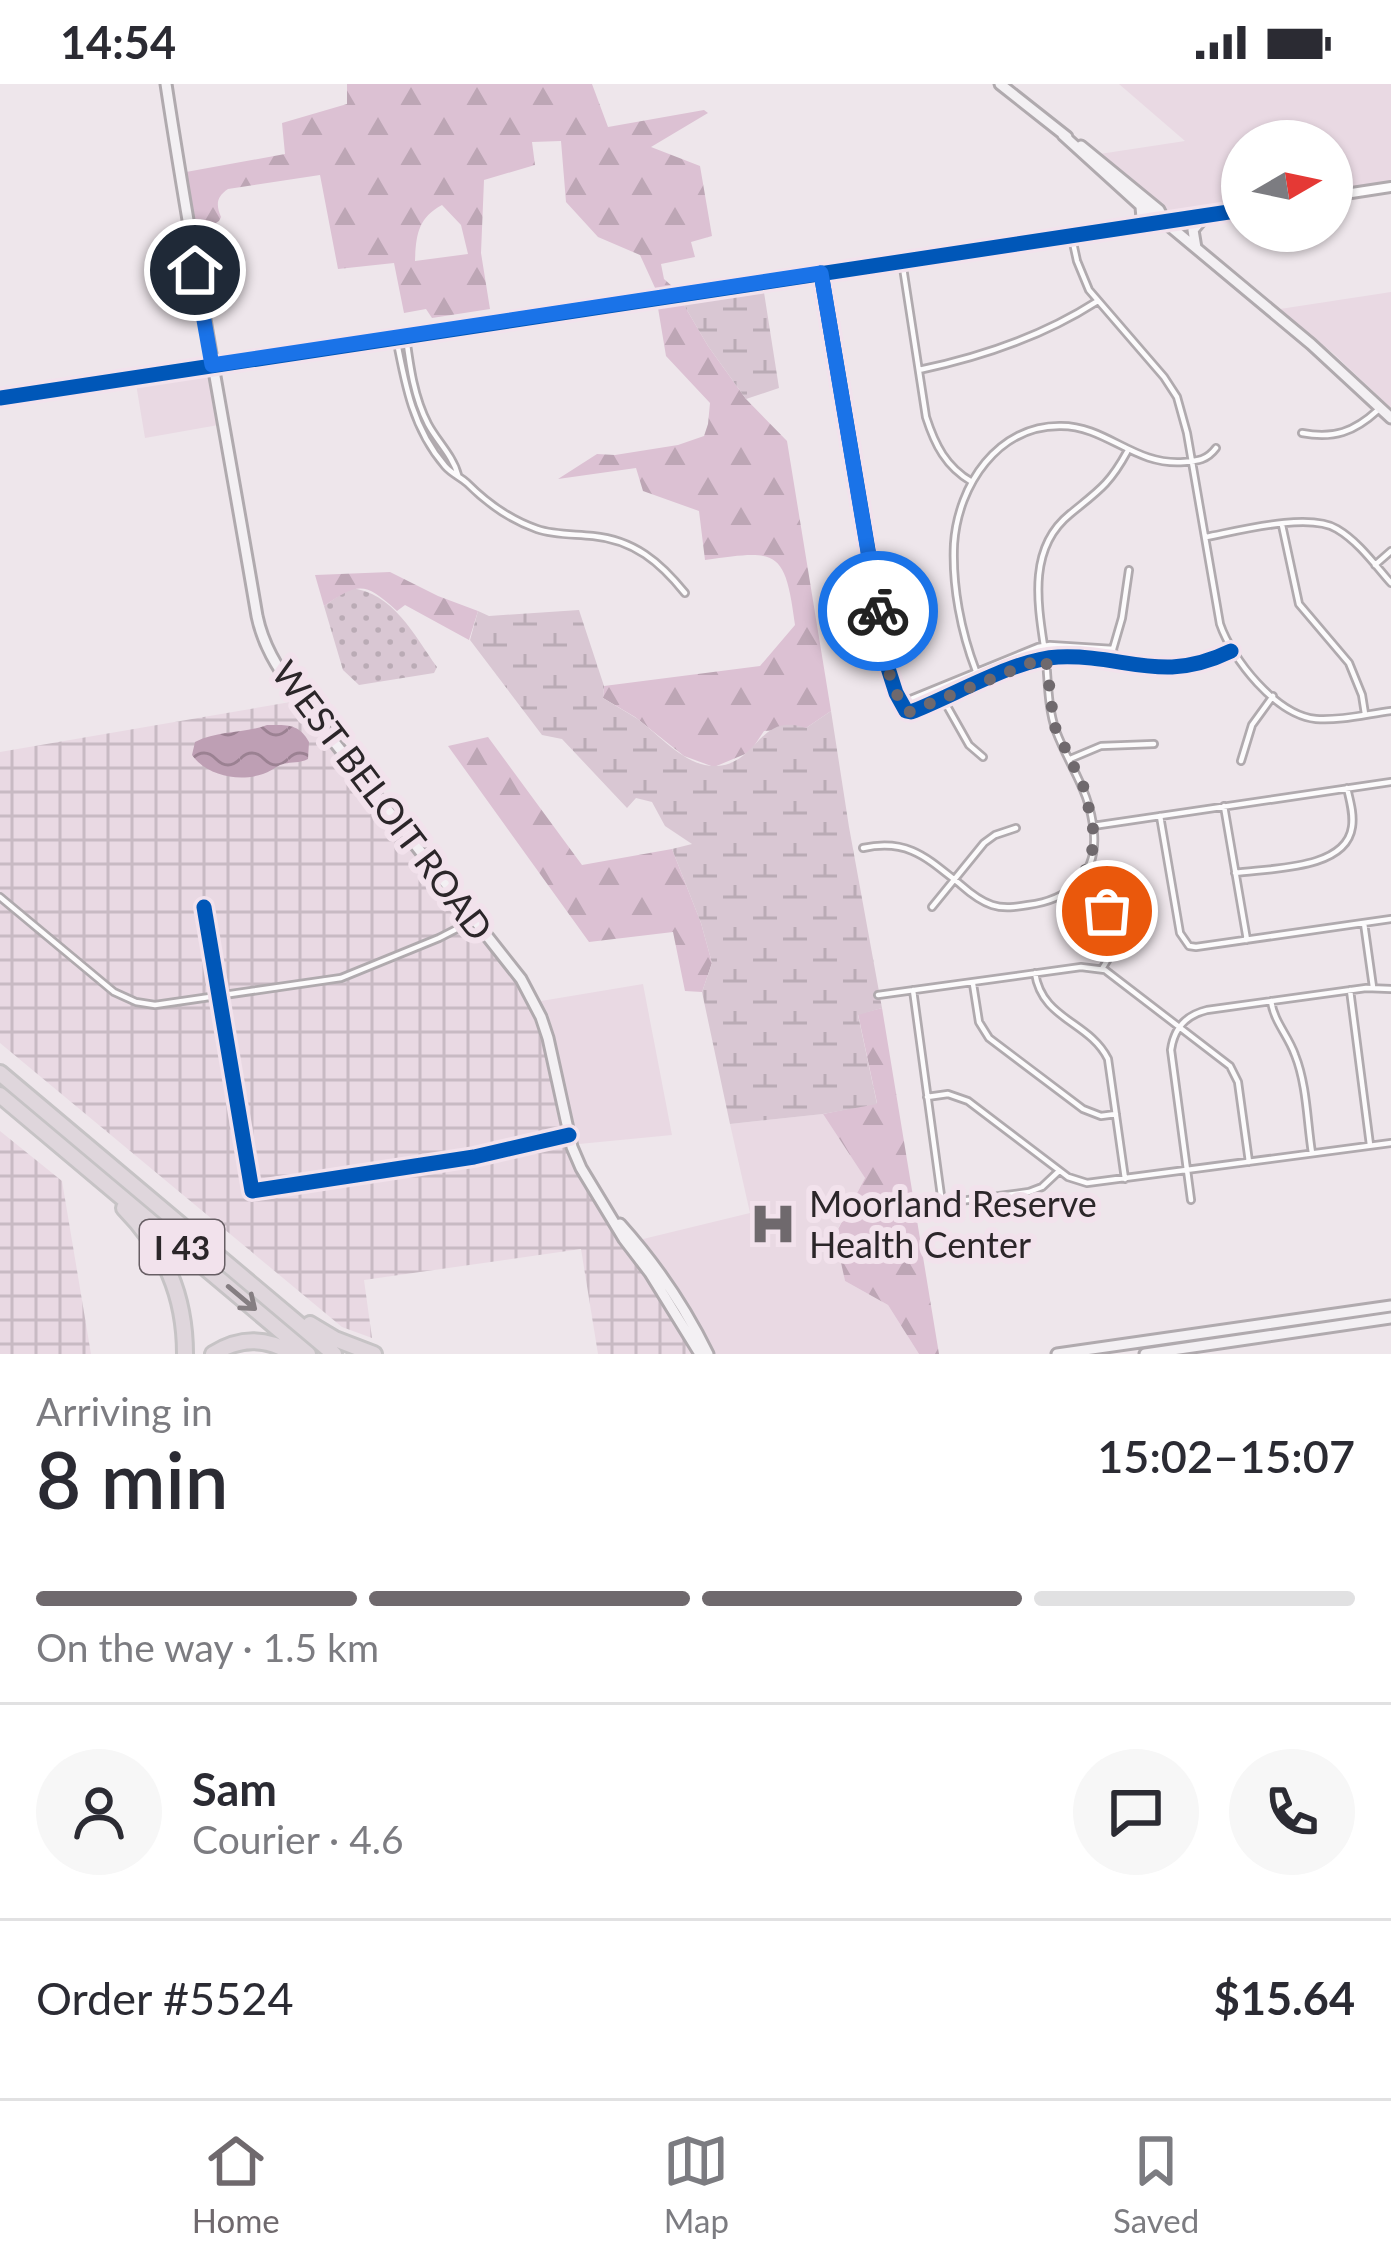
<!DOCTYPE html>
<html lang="en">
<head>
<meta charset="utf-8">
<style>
  :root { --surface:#fff; --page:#f7f7f7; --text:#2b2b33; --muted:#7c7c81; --line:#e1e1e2; --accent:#6f696d }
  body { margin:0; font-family:Lato,sans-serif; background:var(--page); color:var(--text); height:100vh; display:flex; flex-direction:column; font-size:45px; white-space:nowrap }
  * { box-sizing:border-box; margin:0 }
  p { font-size:39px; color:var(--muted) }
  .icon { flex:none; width:66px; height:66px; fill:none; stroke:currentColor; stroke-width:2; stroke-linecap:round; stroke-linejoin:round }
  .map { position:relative; height:1270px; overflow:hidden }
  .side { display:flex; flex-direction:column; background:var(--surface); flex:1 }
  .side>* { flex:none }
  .needle { width:78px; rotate:81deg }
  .tools { position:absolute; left:1221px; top:36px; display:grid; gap:24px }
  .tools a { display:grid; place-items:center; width:132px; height:132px; border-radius:50%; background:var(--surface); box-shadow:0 3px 9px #0004; font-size:60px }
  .pin { position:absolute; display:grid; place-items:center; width:102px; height:102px; color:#fff; margin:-51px; border:6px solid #fff; border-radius:50%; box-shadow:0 3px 12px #0007 }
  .courier { position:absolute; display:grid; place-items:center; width:120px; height:120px; margin:-60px; border:9px solid #1a73e8; border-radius:50%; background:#fff; color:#222; box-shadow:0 3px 15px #0007 }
  .head em { font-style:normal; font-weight:600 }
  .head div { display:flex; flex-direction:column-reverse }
  .head { display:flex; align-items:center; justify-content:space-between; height:204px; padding:0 36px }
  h1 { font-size:78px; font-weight:600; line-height:90px }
  .bar { display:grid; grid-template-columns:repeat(4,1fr); gap:18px 12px; align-content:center; height:144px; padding:0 36px }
  .bar i { height:15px; border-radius:9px; background:var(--line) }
  .bar .active { background:var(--accent) }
  .bar p { grid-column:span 4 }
  .line { display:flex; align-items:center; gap:30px; padding:0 36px; border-top:3px solid var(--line) }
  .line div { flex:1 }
  .round { display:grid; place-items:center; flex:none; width:126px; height:126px; border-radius:63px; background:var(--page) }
  .status { display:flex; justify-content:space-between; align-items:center; height:84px; padding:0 60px; background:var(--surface); direction:ltr }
  .status svg { height:33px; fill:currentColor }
  .menu { display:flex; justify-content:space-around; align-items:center; height:168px; border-top:3px solid var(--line); background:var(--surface); font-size:33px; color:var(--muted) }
  .menu a { display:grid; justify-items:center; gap:6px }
  .menu .active { color:var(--accent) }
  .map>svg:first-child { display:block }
</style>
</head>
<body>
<div class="status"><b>14:54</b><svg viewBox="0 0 49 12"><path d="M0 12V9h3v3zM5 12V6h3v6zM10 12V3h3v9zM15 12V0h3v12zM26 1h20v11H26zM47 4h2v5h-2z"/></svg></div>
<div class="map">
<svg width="1391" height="1270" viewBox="0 0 1391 1270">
  <defs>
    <pattern id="industrial-grid" width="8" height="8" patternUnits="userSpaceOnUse" patternTransform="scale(3)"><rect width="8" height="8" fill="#e9d9e3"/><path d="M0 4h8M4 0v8" fill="none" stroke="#c8bac3"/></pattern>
    <pattern id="grass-dots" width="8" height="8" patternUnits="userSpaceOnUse" patternTransform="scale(3)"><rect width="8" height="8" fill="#d9c7d3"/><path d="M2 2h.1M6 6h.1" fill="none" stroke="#baabb5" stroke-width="1.8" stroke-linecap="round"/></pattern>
    <pattern id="forest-firs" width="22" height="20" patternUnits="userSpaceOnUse" patternTransform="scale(3)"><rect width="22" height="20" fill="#dcc1d3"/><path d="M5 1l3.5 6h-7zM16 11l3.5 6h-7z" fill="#bda6b5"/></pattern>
    <pattern id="wetland-marsh" width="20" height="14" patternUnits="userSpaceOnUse" patternTransform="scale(3)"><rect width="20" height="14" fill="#d9c7d3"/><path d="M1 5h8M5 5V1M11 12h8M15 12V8" fill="none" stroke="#baabb5"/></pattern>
    <pattern id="water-waves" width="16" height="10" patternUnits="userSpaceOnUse" patternTransform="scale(3)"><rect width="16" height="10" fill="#be9fb4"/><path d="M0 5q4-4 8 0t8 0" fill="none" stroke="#9b8192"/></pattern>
  </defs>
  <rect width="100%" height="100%" fill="#eee6eb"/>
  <path fill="#e9d9e3" d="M1119 0H1391V99L1332 107V57H1242V121L1170 132 1093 71 1185 57Z
    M1391 208V324L1335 271 1280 225Z
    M212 282 224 340 145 354 135 294Z
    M643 900 672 1051 579 1060 549 932 541 917Z
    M823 1030 865 1094 835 1150 845 1197 888 1221 919 1270H712L639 1156 750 1129 730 1040Z"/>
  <path fill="url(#industrial-grid)" d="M302 616 532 914V928L541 933 581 1084 676 1222 703 1270H598L581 1165 364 1196 372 1254 342 1243 0 959V668Z
    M0 1047 62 1097 91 1270H0Z"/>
  <path fill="url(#grass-dots)" d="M350 504C393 508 414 551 437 583L434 589 359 601 343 586 324 522Z"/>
  <path fill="url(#forest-firs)" fill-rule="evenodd" d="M347 0H592L608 43 704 26 708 29 651 63 700 82 712 152 691 158 695 173 661 180 664 195 673 203 656 206 640 171 598 153 566 118 561 57 532 58 535 81 484 96 481 169 490 225 432 234 426 225 404 229 394 179 338 185 320 91 228 105C216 113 216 121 221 133L219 137 196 152 186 88 285 70 282 39 347 20ZM442 121 461 141 468 170 415 177C416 151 418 134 442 121Z
    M681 216 708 262 746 315 787 357 831 627 806 644 764 647 750 668 714 683 684 672 635 633 603 614 604 602 760 582 795 541C785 464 777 466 705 476L699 427 643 407 636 384 558 395 597 370 615 371 678 361 704 352 708 340 710 319 666 272 657 218Z
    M390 488 438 512 478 527 469 556 405 521 397 527C365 498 359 498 324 522L315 491Z
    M488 653 582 781 672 765 701 839 712 879 702 908 685 907 673 848 589 858 448 662Z
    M882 924 939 1270H919L888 1221 845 1197 835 1151 865 1094 823 1030 877 1019 858 930Z"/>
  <path fill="url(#wetland-marsh)" d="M763 202 779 304 746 315 708 262 681 216Z
    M579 526 604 602 603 614C614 621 625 627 636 634 659 650 686 684 717 682 758 680 759 627 806 644L831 627 849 743 882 924 858 931 877 1020 823 1030 730 1040 702 908 712 879 701 839 672 765 692 760 665 742 652 718 636 714 627 724 562 655 542 651 470 556 478 527 489 532Z"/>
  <path fill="url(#water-waves)" d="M267 641C286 641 299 639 309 658L308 675C298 680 291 677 280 681 274 684 269 688 263 690 239 698 207 692 192 671L195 658C219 646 243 650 267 641Z"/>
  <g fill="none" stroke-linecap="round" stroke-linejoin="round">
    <defs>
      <path id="minor" d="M1072 154 1077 177 1089 206 1164 293 1177 313 1187 349 1220 540C1232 575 1276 631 1316 635 1340 637 1367 630 1391 627
        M902 177 926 333C935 361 946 383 972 398
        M821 189 888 584 896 609 906 627 911 628C953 612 1015 575 1058 573 1126 570 1161 601 1231 567
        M396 253C405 301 413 345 445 382 452 390 459 392 467 399 486 418 511 436 537 445 554 451 574 450 593 452 634 456 660 478 685 509
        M406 253C410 283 414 313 428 340 437 357 453 372 458 391
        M919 286C981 273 1043 252 1096 218
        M1302 349C1334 355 1354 348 1378 326
        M1282 441 1299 520 1349 579 1362 611 1365 630
        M1206 453C1238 447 1309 428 1337 445 1359 458 1375 481 1391 499
        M1375 481 1391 467
        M1044 562C1037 516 1029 463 1070 430 1098 407 1109 401 1127 368
        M1115 579 1113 565 1122 534 1129 486
        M976 587C961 548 952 502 954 460 958 401 998 341 1061 342 1107 342 1134 382 1184 378 1198 377 1207 376 1216 364
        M943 615 969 661 983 673
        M901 619 1038 563 1050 561 1113 565
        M1070 675 1101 662 1154 660
        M1241 677 1252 641 1273 612
        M1224 722 1247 856
        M1160 732 1180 849 1189 862 1196 863 1391 835
        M1093 742 1391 698
        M863 764C909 754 928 775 961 801 970 809 980 817 992 821 1004 825 1016 823 1028 821 1067 816 1097 793 1094 750 1091 708 1070 684 1056 647 1048 625 1048 598 1046 575
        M1235 789C1270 784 1346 786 1352 743 1354 730 1350 717 1347 704
        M1078 801C1111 825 1128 846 1102 885
        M0 813 114 908 136 918 155 921 341 894 439 854 474 836
        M204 823 252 1107 474 1073 569 1051
        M932 823 984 759 995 751 1016 744
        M1364 839 1373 903
        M1035 889C1042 936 1089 937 1108 975L1125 1095
        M973 900 979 938 989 954 1083 1025 1101 1032 1116 1030
        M913 906 942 1119
        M1350 906 1370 1061
        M878 911 1081 883 1105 886 1230 982 1238 998 1249 1078
        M1271 917C1274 938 1288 951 1295 971 1307 1001 1307 1038 1312 1069
        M927 1013 948 1010 968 1017 1068 1093 1087 1099 1391 1059
        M1191 1116 1171 966C1174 944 1186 931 1207 926L1366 904 1391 905
        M914 1123 1029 1108 1042 1103 1059 1087"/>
      <path id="tertiary" d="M1332 112 1391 103
        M0 314 1242 126"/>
      <path id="secondary" d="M166 0C193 178 227 355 257 532 263 561 277 583 294 607L521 895 541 933 548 954 572 1063 581 1084 624 1155 650 1189 700 1270
        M1000 0 1067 53
        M1063 51 1151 131 1166 139 1311 260 1391 334
        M1081 62 1159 126 1165 138
        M1136 144 1142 134 1141 123
        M1196 164 1193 146 1203 134
        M620 1140C655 1179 685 1223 708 1270
        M1057 1270 1391 1222
        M1145 1270 1391 1234"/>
      <path id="motorway" d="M0 989 334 1270
        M0 1011 308 1270
        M124 1124C165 1166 185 1211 185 1270
        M310 1240 335 1255 374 1270
        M213 1270C240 1253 266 1253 293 1270"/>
    </defs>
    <use href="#minor" stroke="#b0aaae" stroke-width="10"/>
    <use href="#tertiary" stroke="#b0aaae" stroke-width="14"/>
    <use href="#secondary" stroke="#b0aaae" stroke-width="15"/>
    <use href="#motorway" stroke="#c6c3c5" stroke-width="20"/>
    <use href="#minor" stroke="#fcfbfc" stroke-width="4.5"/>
    <use href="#tertiary" stroke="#fcfbfc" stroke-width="8"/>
    <use href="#secondary" stroke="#f3f0f3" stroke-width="9"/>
    <use href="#motorway" stroke="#dfd6dc" stroke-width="14"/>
    <defs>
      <path id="cycleway" d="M821 189 888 584 896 609 906 627 911 628C953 612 1015 575 1058 573 1126 570 1161 601 1231 567
        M0 314 1242 126
        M204 823 252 1107 474 1073 569 1051"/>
    </defs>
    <use href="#cycleway" stroke="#f2e2ec" stroke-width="22"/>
    <use href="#cycleway" stroke="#0057b8" stroke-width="15"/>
  </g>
  <defs><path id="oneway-shaft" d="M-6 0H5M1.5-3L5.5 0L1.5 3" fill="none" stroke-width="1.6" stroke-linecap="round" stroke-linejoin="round" transform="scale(3)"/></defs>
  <use stroke="#857e82" href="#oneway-shaft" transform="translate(242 1214) rotate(40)"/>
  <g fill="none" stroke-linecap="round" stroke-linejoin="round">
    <path stroke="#6f696d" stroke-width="12" stroke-dasharray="0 21.6" d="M878 527C884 559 886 604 909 628L1033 578 1046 575 1054 641 1084 704 1093 742 1092 773 1078 801 1107 827"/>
    <path stroke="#1a73e8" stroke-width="15" d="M195 186 212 281 821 189 878 527"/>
  </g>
  <defs>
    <symbol id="hospital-bare" viewBox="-9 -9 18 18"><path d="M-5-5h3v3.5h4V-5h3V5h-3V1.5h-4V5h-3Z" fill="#6f696d" stroke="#f2e2ec" stroke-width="2.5" paint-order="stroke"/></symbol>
  </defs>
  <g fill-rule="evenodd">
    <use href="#hospital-bare" x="740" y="1107" width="66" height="66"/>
  </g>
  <g text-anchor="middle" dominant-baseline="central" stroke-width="12" stroke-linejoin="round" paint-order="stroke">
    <rect fill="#f2e2ec" stroke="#675e64" stroke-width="3" x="140" y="1136" width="84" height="54" rx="9"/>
    <g font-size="33" font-weight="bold" fill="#2b2629">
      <text x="182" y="1163">I 43</text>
    </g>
    <g font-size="36" fill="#2b2629" stroke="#f2e2ec">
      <text transform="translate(383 716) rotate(53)">WEST BELOIT ROAD</text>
    </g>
    <g font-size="36" fill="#2b2629" stroke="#f2e2ec" text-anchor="start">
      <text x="809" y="1119">Moorland Reserve<tspan x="809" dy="41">Health Center</tspan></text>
    </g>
  </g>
</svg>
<div class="tools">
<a><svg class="needle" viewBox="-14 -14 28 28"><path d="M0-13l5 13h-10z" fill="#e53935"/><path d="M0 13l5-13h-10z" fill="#7c7c81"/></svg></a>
</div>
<div class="pin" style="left:1107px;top:827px;background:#ea580c"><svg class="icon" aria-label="bag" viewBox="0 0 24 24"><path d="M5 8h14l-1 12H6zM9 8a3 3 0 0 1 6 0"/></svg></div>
<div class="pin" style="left:195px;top:186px;background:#1f2937"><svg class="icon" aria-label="home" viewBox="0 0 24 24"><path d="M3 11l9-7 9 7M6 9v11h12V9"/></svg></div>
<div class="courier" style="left:878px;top:527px"><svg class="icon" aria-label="bike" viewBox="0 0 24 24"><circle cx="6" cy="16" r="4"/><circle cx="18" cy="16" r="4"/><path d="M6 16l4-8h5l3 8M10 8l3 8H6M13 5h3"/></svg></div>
</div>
<section class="side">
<div class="head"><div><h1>8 min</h1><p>Arriving in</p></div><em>15:02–15:07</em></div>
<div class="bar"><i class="active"></i><i class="active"></i><i class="active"></i><i></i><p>On the way · 1.5 km</p></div>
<div class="line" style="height:216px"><a class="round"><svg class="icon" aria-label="person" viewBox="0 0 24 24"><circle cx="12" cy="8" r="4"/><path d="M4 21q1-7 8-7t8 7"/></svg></a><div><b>Sam</b><p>Courier · 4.6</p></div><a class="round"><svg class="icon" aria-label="chat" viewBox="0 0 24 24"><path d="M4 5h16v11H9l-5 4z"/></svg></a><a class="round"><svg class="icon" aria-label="phone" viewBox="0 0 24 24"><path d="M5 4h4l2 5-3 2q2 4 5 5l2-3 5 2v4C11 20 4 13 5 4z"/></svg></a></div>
<div class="line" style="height:156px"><div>Order #5524</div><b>$15.64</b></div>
</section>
<nav class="menu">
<a class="active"><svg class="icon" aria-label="home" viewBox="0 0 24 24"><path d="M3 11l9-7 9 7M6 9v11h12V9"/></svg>Home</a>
<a><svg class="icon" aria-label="map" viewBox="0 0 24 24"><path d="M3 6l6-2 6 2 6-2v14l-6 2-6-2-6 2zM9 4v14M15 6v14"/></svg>Map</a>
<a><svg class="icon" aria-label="saved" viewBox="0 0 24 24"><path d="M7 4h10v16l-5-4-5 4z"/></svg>Saved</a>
</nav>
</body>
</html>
